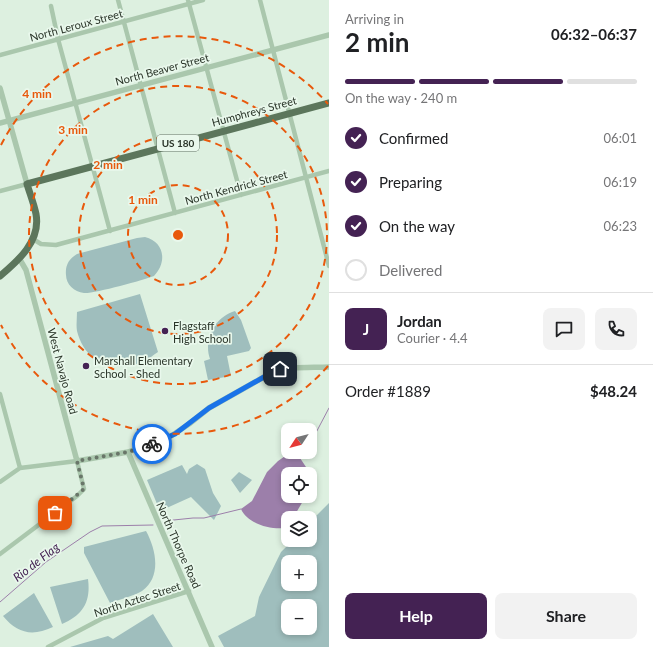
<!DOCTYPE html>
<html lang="en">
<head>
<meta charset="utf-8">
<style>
  :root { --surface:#fff; --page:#f2f2f2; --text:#202124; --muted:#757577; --line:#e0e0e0; --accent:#442253 }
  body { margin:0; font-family:Lato,sans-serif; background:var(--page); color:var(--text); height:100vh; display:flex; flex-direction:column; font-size:15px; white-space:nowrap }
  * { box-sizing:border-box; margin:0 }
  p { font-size:13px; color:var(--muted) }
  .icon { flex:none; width:22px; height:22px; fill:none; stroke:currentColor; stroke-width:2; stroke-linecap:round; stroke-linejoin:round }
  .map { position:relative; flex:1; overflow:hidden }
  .side { display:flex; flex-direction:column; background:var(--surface); width:324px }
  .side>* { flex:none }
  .needle { width:26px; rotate:234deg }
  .controls { position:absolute; left:281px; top:423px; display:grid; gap:8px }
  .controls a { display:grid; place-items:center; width:36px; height:36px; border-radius:8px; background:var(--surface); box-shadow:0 2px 6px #0003; font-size:20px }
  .pin { position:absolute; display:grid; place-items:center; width:34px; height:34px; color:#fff; margin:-17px; border-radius:8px; box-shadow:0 2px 6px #0006 }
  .courier { position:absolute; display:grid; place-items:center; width:40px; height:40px; margin:-20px; border:3px solid #1a73e8; border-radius:50%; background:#fff; color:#222; box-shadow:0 1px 5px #0007 }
  .head em { font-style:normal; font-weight:700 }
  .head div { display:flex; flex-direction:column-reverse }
  .head { display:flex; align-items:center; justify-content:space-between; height:68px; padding:0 16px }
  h1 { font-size:26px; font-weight:700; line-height:30px }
  .bar { display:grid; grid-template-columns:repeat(4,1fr); gap:6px 4px; align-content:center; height:48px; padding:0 16px }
  .bar i { height:5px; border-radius:3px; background:var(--line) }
  .bar .active { background:var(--accent) }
  .bar p { grid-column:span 4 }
  .line { display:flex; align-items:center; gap:10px; padding:0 16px; border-top:1px solid var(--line) }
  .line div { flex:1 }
  .round { display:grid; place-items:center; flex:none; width:42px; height:42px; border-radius:8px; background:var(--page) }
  ol { padding:0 16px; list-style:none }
  li { display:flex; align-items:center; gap:12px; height:44px }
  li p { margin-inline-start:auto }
  li .icon { padding:4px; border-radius:50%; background:var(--accent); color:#fff; stroke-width:4 }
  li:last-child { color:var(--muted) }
  li i { width:22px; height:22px; border:2px solid var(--line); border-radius:50% }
  .cta { display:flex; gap:8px; margin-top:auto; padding:8px 16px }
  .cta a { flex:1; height:46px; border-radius:8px; background:var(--accent); color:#fff; font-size:16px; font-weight:700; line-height:46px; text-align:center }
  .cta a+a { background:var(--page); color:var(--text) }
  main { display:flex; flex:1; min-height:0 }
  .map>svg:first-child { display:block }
</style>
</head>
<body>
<main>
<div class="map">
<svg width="329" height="647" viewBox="0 0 329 647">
  <rect width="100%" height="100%" fill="#ddf0e0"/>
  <path fill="#9fbebd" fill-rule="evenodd" d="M145 237C165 242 167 263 154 276 144 280 93 294 84 293 74 292 66 284 66 275 65 265 69 259 77 254L137 238Z
    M140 294 158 352C153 355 148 360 142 362 113 373 85 363 77 331 76 325 77 318 77 312Z
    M235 311 241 320 251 348 249 351 227 356 231 376 208 380 204 361 210 359C203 339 215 317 235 311Z
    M197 464 205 469 213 493 221 506 214 520 191 497 160 511 147 480 182 465 187 474 189 469Z
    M239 472 252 480 240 493 231 480Z
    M329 503V647H224L218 636 255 616 259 597 281 552 293 540H310V522ZM288 562H310V584H288ZM288 606H310V628H288Z
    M146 531C156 549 162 577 142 591 136 595 118 600 110 603L84 553V547Z
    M88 579C91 602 83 615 62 624L50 587Z
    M34 593 53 627C32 637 17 633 3 616Z
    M153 614 173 647H70L108 636 113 639Z"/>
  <path fill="#9c7faa" d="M291 452H296L314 479 310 488V474H288V496H306L293 518H288V524L285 528C270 530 247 523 241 509L252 501 267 472 278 461Z"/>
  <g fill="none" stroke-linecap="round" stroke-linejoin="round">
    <path stroke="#9c7faa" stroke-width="1" d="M310 444 329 408
      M305 455 306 452
      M164 521 193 518H204L241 509
      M0 602 46 562 90 532 102 526 153 525"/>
    <path stroke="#aac7ad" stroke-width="4.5" d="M118 0 175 213
      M188 0 241 195
      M260 0 329 266
      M51 6 58 39 110 231
      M0 55 203 0
      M0 191 27 184
      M33 239 41 244 56 245 329 171
      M0 394 20 468
      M0 482 20 468 77 461 84 489 77 496 0 554
      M48 647 103 618 189 591"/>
    <path stroke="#aac7ad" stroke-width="5.5" d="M0 88 27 184
      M0 123 329 35
      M19 258 26 270 77 461 128 452 168 438 189 424 209 408 271 373C290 366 309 368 329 367
      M128 452 212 647"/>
    <path stroke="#5c765c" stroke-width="7" d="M0 276C18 261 41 241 36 214 34 204 30 194 27 184L329 103"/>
  </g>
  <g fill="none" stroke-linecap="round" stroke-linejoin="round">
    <path stroke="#697669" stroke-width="4" stroke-dasharray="0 7.2" d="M55 513 84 489 77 461 128 452 152 444"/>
    <path stroke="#1a73e8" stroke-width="5" d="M152 444 175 434 209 408 271 373 280 369"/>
  </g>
  <g fill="none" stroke="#e8590c" stroke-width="2" stroke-dasharray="7 5">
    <circle cx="178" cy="235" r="50"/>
    <circle cx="178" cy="235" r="99"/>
    <circle cx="178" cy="235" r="149"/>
    <path d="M328 366A199 199 0 0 1 1 325M1 145A199 199 0 0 1 328 104"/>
  </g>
  <g fill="#442253" stroke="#e9f8ec" stroke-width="1.5">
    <circle cx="165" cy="331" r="4"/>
    <circle cx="86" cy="366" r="4"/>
  </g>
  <g text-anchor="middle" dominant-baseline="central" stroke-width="3.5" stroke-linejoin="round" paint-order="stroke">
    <rect fill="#e9f8ec" stroke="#637064" stroke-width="1" x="157" y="135" width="42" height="16" rx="3"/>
    <g font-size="10" font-weight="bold" fill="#2a3529">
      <text x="178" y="143">US 180</text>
    </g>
    <g font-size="11" fill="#2a3529" stroke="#e9f8ec">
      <text transform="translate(76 25) rotate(-15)">North Leroux Street</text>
      <text transform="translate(162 69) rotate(-15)">North Beaver Street</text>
      <text transform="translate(254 111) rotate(-15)">Humphreys Street</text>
      <text transform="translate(236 187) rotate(-15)">North Kendrick Street</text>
      <text transform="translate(63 371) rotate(75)">West Navajo Road</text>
      <text transform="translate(179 545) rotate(66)">North Thorpe Road</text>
      <text transform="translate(137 599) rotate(-18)">North Aztec Street</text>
    </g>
    <g font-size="11" fill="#2a3529" stroke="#e9f8ec" text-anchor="start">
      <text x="173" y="325">Flagstaff<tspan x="173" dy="13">High School</tspan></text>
      <text x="94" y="360">Marshall Elementary<tspan x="94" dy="13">School - Shed</tspan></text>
    </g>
    <g font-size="12" font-style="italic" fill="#442253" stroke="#e9f8ec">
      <text transform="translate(36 562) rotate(-38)">Rio de Flag</text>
    </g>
  </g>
  <circle cx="178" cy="235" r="6" fill="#e8590c" stroke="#e9f8ec" stroke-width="2"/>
  <g font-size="12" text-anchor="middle" font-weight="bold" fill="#e8590c" stroke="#e9f8ec" stroke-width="3.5" stroke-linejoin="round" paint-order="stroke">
    <text x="37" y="98">4 min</text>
    <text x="73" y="134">3 min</text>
    <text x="108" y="169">2 min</text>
    <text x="143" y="204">1 min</text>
  </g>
</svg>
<div class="controls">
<a><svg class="needle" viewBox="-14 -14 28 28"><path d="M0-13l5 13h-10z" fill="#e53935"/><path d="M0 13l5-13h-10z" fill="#757577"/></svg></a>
<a><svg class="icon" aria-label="locate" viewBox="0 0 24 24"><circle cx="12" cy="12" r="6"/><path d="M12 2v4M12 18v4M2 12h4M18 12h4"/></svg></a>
<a><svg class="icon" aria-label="layers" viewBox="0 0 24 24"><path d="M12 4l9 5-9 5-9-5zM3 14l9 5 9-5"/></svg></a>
<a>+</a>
<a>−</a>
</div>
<div class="pin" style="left:55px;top:513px;background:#ea580c"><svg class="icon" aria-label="bag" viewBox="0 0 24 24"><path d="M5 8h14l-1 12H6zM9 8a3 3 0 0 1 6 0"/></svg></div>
<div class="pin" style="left:280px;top:369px;background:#1f2937"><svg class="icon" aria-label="home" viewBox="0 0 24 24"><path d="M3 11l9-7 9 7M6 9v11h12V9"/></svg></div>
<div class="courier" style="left:152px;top:444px"><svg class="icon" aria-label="bike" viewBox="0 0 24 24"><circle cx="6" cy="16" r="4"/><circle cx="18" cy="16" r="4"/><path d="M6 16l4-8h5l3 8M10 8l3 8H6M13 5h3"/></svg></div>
</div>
<section class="side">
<div class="head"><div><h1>2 min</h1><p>Arriving in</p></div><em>06:32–06:37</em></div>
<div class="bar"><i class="active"></i><i class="active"></i><i class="active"></i><i></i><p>On the way · 240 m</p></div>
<ol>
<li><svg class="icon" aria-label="check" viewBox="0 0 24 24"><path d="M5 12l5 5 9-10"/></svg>Confirmed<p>06:01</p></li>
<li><svg class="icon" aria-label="check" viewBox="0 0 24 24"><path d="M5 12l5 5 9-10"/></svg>Preparing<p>06:19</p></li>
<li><svg class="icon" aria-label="check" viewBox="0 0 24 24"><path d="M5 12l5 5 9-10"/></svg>On the way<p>06:23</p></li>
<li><i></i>Delivered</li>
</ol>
<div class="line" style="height:72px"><b class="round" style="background:var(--accent);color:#fff">J</b><div><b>Jordan</b><p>Courier · 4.4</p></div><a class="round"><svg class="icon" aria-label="chat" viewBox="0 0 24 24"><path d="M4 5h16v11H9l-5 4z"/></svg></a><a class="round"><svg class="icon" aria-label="phone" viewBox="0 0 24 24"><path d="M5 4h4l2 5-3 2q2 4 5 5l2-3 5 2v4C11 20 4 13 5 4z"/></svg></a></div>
<div class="line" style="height:52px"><div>Order #1889</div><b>$48.24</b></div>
<div class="cta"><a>Help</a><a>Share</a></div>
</section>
</main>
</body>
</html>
